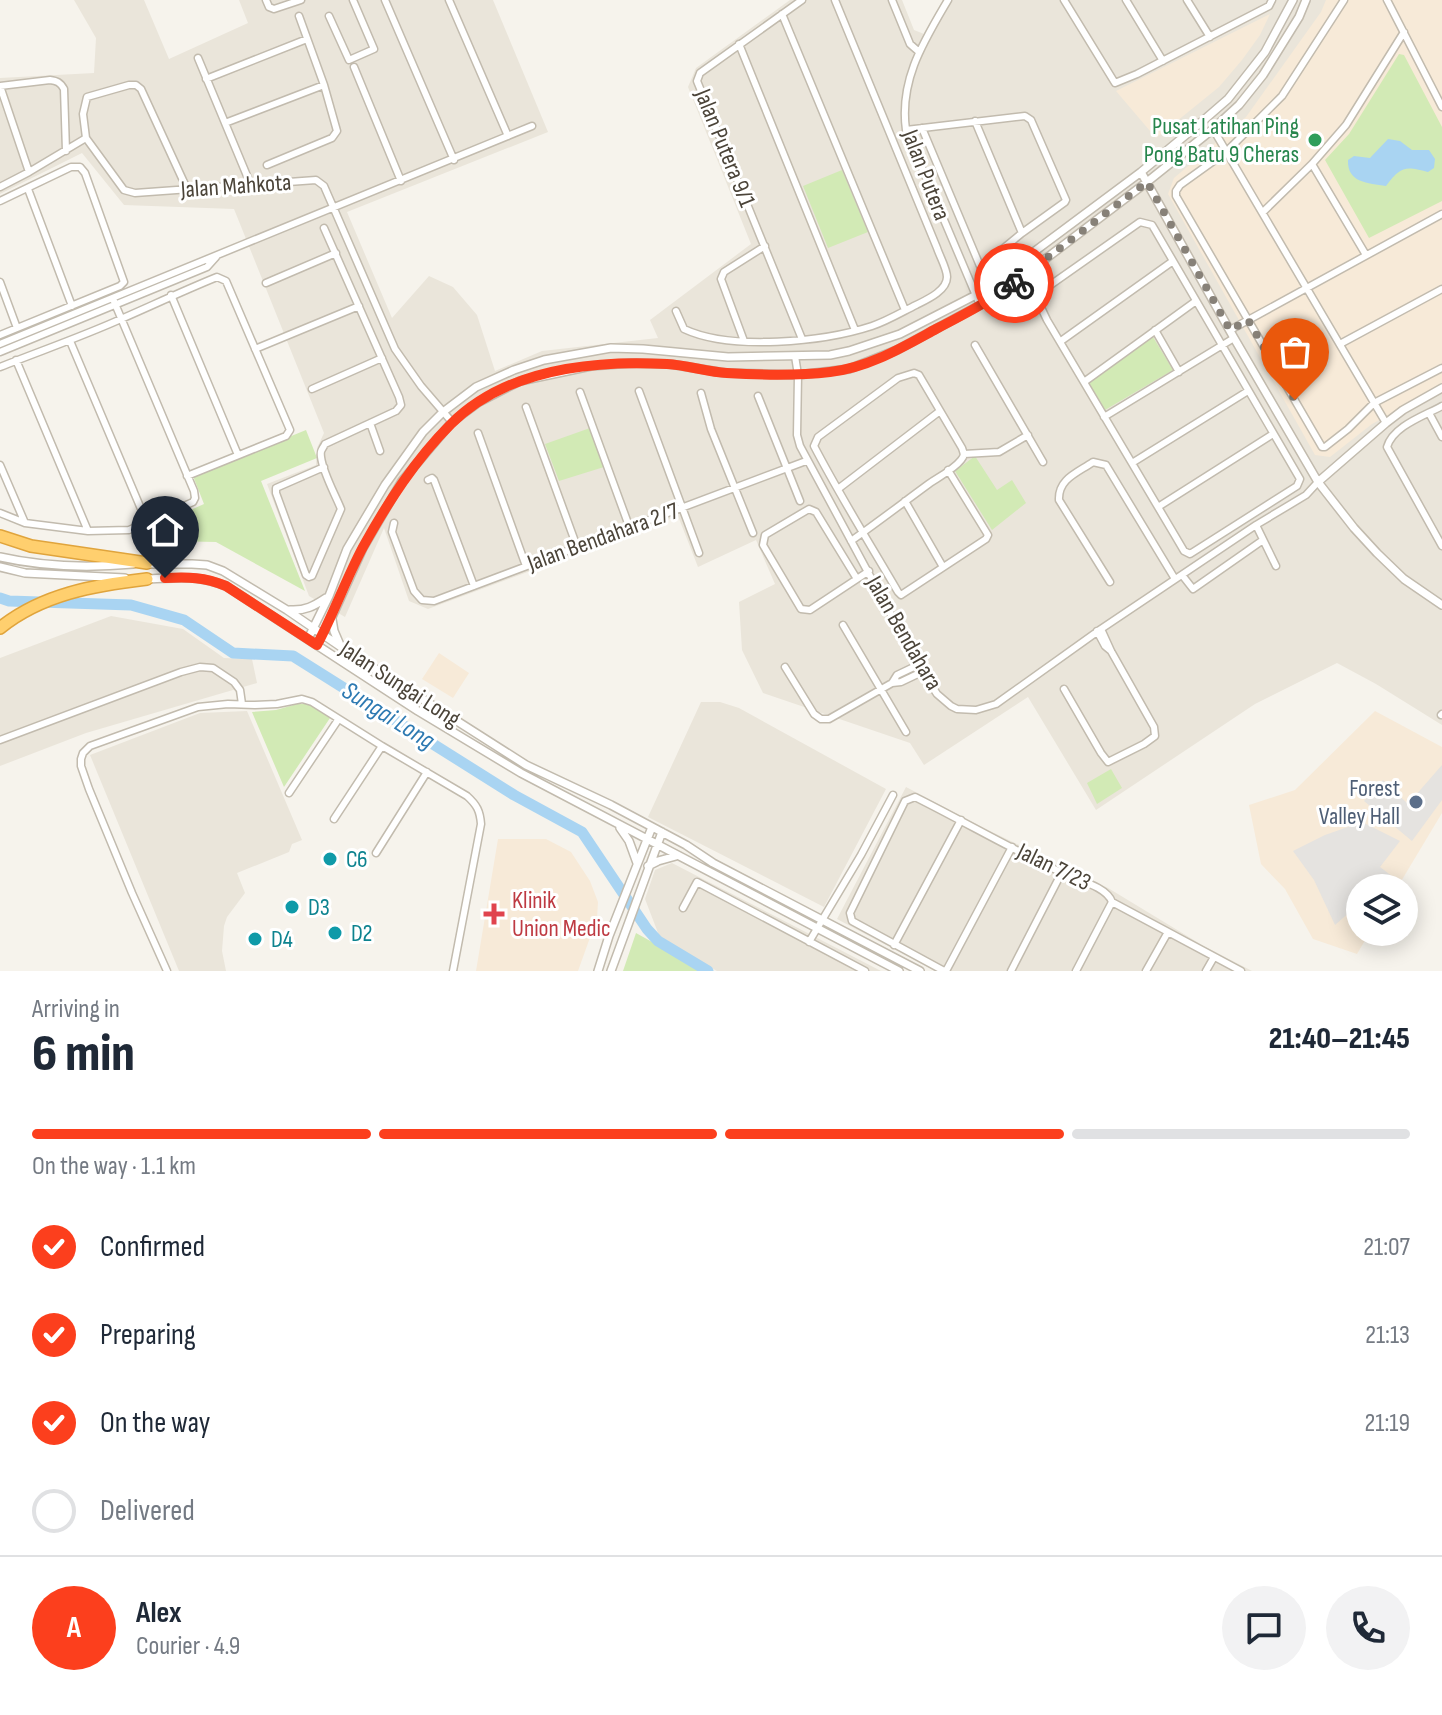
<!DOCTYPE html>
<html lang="en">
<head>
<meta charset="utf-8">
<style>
  :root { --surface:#fff; --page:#f2f2f3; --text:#1f2937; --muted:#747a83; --line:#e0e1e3; --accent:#fc3f1d }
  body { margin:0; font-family:"Sofia Sans Condensed",sans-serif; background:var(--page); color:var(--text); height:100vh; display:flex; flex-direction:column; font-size:30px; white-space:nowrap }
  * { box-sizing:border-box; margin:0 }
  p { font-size:26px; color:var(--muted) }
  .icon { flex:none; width:44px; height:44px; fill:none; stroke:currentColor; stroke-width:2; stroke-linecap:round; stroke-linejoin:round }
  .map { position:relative; height:971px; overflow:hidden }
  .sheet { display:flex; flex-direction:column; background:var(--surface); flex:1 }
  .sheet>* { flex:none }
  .buttons { position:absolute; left:1346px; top:874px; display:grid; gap:16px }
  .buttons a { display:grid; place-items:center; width:72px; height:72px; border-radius:50%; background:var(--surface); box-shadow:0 4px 20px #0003; font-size:40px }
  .pin { position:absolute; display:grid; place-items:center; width:68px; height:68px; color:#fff; margin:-82px -34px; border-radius:50% 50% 50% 0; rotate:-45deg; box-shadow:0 0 8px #0007 }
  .pin .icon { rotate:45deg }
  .courier { position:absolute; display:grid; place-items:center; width:80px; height:80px; margin:-40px; border:6px solid #fc3f1d; border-radius:50%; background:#fff; color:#222; box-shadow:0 2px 10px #0007 }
  .summary em { font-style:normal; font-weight:800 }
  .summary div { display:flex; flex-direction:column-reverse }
  .summary { display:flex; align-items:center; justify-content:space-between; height:136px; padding:0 32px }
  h1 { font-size:52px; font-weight:800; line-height:60px }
  .bar { display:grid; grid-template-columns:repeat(4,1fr); gap:12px 8px; align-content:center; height:96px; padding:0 32px }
  .bar i { height:10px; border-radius:6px; background:var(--line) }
  .bar .selected { background:var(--accent) }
  .bar p { grid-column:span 4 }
  .line { display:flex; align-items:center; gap:20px; padding:0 32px; border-top:2px solid var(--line) }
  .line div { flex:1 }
  .round { display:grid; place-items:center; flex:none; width:84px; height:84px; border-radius:42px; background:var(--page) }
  ol { padding:0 32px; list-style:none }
  li { display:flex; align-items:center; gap:24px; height:88px }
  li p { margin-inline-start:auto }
  li .icon { padding:8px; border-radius:50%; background:var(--accent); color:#fff; stroke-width:4 }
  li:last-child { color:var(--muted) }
  li i { width:44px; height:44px; border:4px solid var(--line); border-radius:50% }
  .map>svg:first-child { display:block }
</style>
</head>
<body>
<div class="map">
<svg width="1442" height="971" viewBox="0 0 1442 971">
  <rect width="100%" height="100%" fill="#f6f3ec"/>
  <path fill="#eae5da" d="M74 0H144L169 59 248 23 239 0H493L548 132 347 212 392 318 429 276 453 287 477 315 495 371 542 351 658 338 650 320 751 244 688 87 696 68 790 0H902L914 30 924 34 943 0H1442V725L1376 684 1337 663 1255 704 1096 810 1028 697 924 765 910 743 763 693 742 650 739 602 775 584 756 540 698 567 678 516 428 609 409 601 384 528 345 617 309 596 267 484 316 465 317 448 324 433 234 209 124 205 82 153 0 194V78L94 73 96 38Z
    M111 616 183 629 224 658 252 659 257 683 86 733 0 766V658Z
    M701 702H720L739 708 886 789 824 907 648 817Z
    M247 711 302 840 292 844 289 852 237 873 245 893 227 917 224 926 222 951 226 971H179L90 755 200 713Z
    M906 787 988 830 1108 888 1202 945 1252 971H935L837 919Z
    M672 863 881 971H717L660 938 645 899 655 870Z"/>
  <path fill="#f7ead8" d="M1326 0H1442V386L1372 424 1330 457 1315 455 1168 194 1174 178 1246 117 1321 12Z
    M1270 14 1260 35 1242 60 1219 87 1156 138 1116 91Z
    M439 653 469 673 453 698 422 679Z
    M1375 711 1442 747V813L1397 888H1360V932H1370L1357 954 1313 939 1285 889 1261 864 1249 805 1295 790Z
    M498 839H546L571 852 590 881 598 902 597 918 578 971H476Z"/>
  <path fill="#d2eab5" d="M1399 54 1404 55 1442 127V201L1369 238 1325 160 1349 134Z
    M842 170 868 232 828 248 803 186Z
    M1153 337 1173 370 1105 410 1089 383Z
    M590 428 604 467 559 481 545 444Z
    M306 430 317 458 261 481 305 591 216 542 166 541 159 524 204 504 193 476Z
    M975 456 997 490 1012 480 1026 503 992 530 955 471Z
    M297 704H309L330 718 284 787 252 712 276 710Z
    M1111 769 1122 788 1097 804 1087 783Z
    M636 933 704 971H623Z"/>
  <path fill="#e5e3e0" d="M1442 765V800L1412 841 1364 801 1383 780 1408 804Z
    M1362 822 1400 841 1380 867 1393 877 1387 888H1360V903L1335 925 1314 880 1293 851 1325 835Z"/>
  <path fill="#a9d4f2" d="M1388 139 1400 141 1412 150H1429L1435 159 1434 168 1428 172C1405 166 1401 166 1386 186 1368 183 1347 183 1348 160L1354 156 1370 158Z"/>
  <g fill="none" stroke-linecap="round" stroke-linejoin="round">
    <path stroke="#a9d4f2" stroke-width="11" d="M0 598 9 601 131 605 184 620 233 653 293 656 514 795 582 832 647 929 658 941 708 971"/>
    <defs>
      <path id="minor" d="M266 0 269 7 274 9 301 0
        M385 0 454 160
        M449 0 508 136
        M802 0 700 73 697 81 802 339
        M892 0 910 44 918 51
        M948 0C924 41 899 80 906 130L980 305
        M1064 0 1115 83 1137 74 1269 6 1272 0
        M1126 0 1163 61
        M1187 0 1210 37
        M1344 0 1282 96 1226 152 1180 185 1176 191V196L1322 447H1325L1348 429 1374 403 1442 368
        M1387 0 1442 107
        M782 14 905 310
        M329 16 349 60 374 49 353 0
        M739 44 855 330
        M198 58 250 183
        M354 67 401 181
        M206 79 307 39
        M0 86 50 80C57 81 60 82 64 89L66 151
        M0 86 29 172
        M975 121 1022 233
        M225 123 324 85
        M1213 129 1386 423
        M906 130 1025 116 1031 120 1066 200 1065 202 1022 233 982 266H980L922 128
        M1312 164 1366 255
        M267 165 332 138 337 131 324 85 299 16
        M0 187 29 172 86 138
        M28 189 72 306
        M187 189 141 89 136 85H129L87 97 83 114 86 138 124 190 135 193 316 180 324 186 395 349 421 386 452 422
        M0 201 71 167H80L85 173 124 282 120 286 0 335
        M1263 212 1312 164 1346 125 1404 32
        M1140 222 1152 225 1155 230 1300 479 1297 486 1190 554 1184 551 1174 534 1047 320 1037 299 1039 293Z
        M0 282 17 328
        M266 283 336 253
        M171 295 238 455
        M676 311 684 329C731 351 823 342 872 326 887 321 902 312 916 305 926 300 947 291 947 277 947 269 940 257 937 248L835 0
        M1155 330 1179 372
        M1230 330 1442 214
        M70 341 147 523
        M744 341 721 279 724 272 765 246
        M1061 341 1173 261
        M0 344 532 126
        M1340 344 1442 289
        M975 345 1043 462
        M255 349 359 306
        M0 352 207 267 216 257
        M795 356 798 375 797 435 800 446 918 665 937 694 951 706 957 709 976 710 996 704 1101 629 1256 525 1306 495 1318 482
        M16 360 88 531
        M0 367C40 351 81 337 121 319 153 305 185 290 217 277L226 281 290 430 286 436 187 476
        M1084 382 1196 301
        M312 389 382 358
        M639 391 699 553
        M580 392 629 526
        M701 393 711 429 753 533
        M758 396 800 501
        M1442 406C1424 416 1393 426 1387 447L1442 546
        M526 407 577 547
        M1429 413 1442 437
        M1104 417 1234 338
        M370 423 380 451
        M478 433 526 566
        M964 454 999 452 1028 435
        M1132 463 1248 391
        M0 465 25 523
        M324 467 276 488V493L306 575 309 577 312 576 341 509C335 494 323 473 321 457 320 450 322 450 325 444L396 411 401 405 399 397 324 228
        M428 480 432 478 434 480 474 586
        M838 489 940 411
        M905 501 943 567
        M1158 507 1273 434
        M0 513 25 523 88 531 129 530 193 502 195 498 194 491 113 299
        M394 523 392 532 414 591 422 600 434 601 806 461
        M1256 525 1276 566
        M851 541C878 522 904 502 930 483 939 477 954 469 961 460 965 455 964 454 962 448L919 375 914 373 898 378 818 437 814 446C840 496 870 544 898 592L901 595 986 539 988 535 948 470
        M1182 575 1193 589 1263 540
        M857 579 816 512 809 509 765 535 763 545 801 609 810 610 869 571
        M1110 582 1059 500C1058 479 1077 473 1093 462L1106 465 1175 579
        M843 625 906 732
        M1097 631 1105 646 1111 651
        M785 667 814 714 821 719H829L892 683 897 675 918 665
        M892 683 901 682 922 672
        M1064 689 1101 753 1108 762 1144 744 1155 736 1154 727 1111 651 1101 629
        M1441 715 1442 714
        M0 740 181 672 200 667 213 668 234 682 240 690 242 704
        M289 793 338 720
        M334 819 382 746
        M376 853 427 772
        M683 908 697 882 865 971
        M809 942 861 855 893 795
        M894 945 961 820
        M167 971 132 893 89 789 81 766V759L83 753 90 746 198 707 228 704 255 705 277 704 302 699 312 702 382 746 467 796C477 805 480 811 481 824L453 971
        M944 971 852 921 850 913 905 801 915 797C967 823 1018 853 1071 877 1084 882 1107 888 1112 902L1241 971
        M946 971 1012 847
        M1011 971 1062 872
        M1076 971 1112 902
        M1146 971 1168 932
        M1206 971 1214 957"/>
      <path id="tertiary" d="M1141 172 1234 338 1318 482 1354 528 1377 553 1404 579 1442 605
        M1318 482 1386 423 1403 410 1442 388
        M0 557C44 567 88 568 133 564
        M145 564H192L207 565 223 571 287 610 341 647 526 765 611 805 686 845 713 863 920 971
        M0 567 25 573 125 578
        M145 579C178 578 195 574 226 586L418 711 521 773 899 971
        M290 610C305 611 314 606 326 598
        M332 619 334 631 340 645
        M308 639 329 596 347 549 385 485 423 432 443 412 476 387 514 370 544 360 611 348 643 349 728 357 830 355 849 351 900 334 976 295 1141 172 1205 119 1228 99 1265 52 1293 0
        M317 645 332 617 363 548 402 481 452 422 479 402 520 381 591 366 631 363 670 364 725 373 798 375 849 369 897 350 980 305 1007 288 1147 182 1213 129 1239 105 1263 75 1299 17 1306 0
        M620 828 629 841 637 863
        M648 866 658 861 676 856
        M598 971 609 936 652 827
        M611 971 662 832"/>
      <path id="motorway" d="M0 536 31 546 147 563
        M0 628C42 594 95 585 147 579"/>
    </defs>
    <use href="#minor" stroke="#c2bbae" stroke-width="9"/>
    <use href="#tertiary" stroke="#c2bbae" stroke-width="10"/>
    <use href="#motorway" stroke="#e0a43c" stroke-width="14"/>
    <use href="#minor" stroke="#fff" stroke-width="6"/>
    <use href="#tertiary" stroke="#fff" stroke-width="7"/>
    <use href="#motorway" stroke="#ffcf6e" stroke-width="11"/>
  </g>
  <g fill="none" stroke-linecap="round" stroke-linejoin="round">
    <path stroke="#878178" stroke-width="8" stroke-dasharray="0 14.4" d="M1014 283 1147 182 1230 330 1248 320 1295 400"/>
    <path stroke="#fc3f1d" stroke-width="10" d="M165 578C189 577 204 577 226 586L317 645C334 613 346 579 363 547 388 502 415 460 451 424 506 369 593 360 667 364 687 365 707 372 727 373 761 375 796 376 830 372 868 368 903 347 936 329 963 315 990 301 1014 283"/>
  </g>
  <circle fill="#2e9e5b" stroke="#fff" stroke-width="3" cx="1315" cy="140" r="8"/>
  <circle fill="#5c6f8a" stroke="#fff" stroke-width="3" cx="1416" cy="802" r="8"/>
  <g fill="#0f9aa8" stroke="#fff" stroke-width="3">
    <circle cx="330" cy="859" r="8"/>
    <circle cx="292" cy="907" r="8"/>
    <circle cx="335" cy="933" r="8"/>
    <circle cx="255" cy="939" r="8"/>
  </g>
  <path fill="#e0444e" stroke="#fff" stroke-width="3" d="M490 902h8v8h8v8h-8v8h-8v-8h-8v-8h8z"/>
  <g text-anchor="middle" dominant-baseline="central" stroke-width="6" stroke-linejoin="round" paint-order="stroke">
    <g font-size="24" fill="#27864d" stroke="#fff" text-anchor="end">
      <text x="1299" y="126">Pusat Latihan Ping<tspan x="1299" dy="28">Pong Batu 9 Cheras</tspan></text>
    </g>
    <g font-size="24" fill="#4b4439" stroke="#fff">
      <text transform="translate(725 148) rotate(68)">Jalan Putera 9/1</text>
      <text transform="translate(926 175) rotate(69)">Jalan Putera</text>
      <text transform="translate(236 186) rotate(-4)">Jalan Mahkota</text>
      <text transform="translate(603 537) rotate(-20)">Jalan Bendahara 2/7</text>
      <text transform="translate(904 633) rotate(60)">Jalan Bendahara</text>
      <text transform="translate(400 684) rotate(33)">Jalan Sungai Long</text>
      <text transform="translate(1054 867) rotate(26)">Jalan 7/23</text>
    </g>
    <g font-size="24" fill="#4e5e75" stroke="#fff" text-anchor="end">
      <text x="1400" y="788">Forest<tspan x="1400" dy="28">Valley Hall</tspan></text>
    </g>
    <g font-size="24" fill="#0d838f" stroke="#fff" text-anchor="start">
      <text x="346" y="859">C6</text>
      <text x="308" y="907">D3</text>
      <text x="351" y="933">D2</text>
      <text x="271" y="939">D4</text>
    </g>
    <g font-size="24" fill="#be3a42" stroke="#fff" text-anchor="start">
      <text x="512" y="900">Klinik<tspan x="512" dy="28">Union Medic</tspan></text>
    </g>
    <g font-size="26" font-style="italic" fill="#2e7ab2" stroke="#fff">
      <text transform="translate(388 716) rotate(32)">Sungai Long</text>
    </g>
  </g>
</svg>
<div class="buttons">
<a><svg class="icon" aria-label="layers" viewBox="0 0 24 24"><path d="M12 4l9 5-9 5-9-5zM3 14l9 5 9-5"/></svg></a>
</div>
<div class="pin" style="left:1295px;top:400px;background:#ea580c"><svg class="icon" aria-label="bag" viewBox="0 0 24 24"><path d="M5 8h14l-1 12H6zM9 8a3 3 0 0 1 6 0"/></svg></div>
<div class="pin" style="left:165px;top:578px;background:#1f2937"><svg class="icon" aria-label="home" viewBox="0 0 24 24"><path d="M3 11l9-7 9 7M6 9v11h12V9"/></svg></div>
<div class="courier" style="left:1014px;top:283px"><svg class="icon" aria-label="bike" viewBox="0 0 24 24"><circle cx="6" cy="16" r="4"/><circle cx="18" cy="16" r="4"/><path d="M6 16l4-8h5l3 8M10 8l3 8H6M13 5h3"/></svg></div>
</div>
<section class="sheet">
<div class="summary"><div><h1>6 min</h1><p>Arriving in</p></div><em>21:40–21:45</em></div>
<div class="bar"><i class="selected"></i><i class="selected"></i><i class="selected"></i><i></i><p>On the way · 1.1 km</p></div>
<ol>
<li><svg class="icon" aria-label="check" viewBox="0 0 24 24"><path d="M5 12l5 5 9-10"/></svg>Confirmed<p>21:07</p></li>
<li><svg class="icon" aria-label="check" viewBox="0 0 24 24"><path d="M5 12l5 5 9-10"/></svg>Preparing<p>21:13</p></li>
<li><svg class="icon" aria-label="check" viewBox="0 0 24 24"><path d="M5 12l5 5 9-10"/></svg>On the way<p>21:19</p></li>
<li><i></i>Delivered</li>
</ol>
<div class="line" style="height:144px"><b class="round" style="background:var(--accent);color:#fff">A</b><div><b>Alex</b><p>Courier · 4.9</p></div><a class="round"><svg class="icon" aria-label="chat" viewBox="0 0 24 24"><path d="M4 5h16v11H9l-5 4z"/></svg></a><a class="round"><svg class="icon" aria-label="phone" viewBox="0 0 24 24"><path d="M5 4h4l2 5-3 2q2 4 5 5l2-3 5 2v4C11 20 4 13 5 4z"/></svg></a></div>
</section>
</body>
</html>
